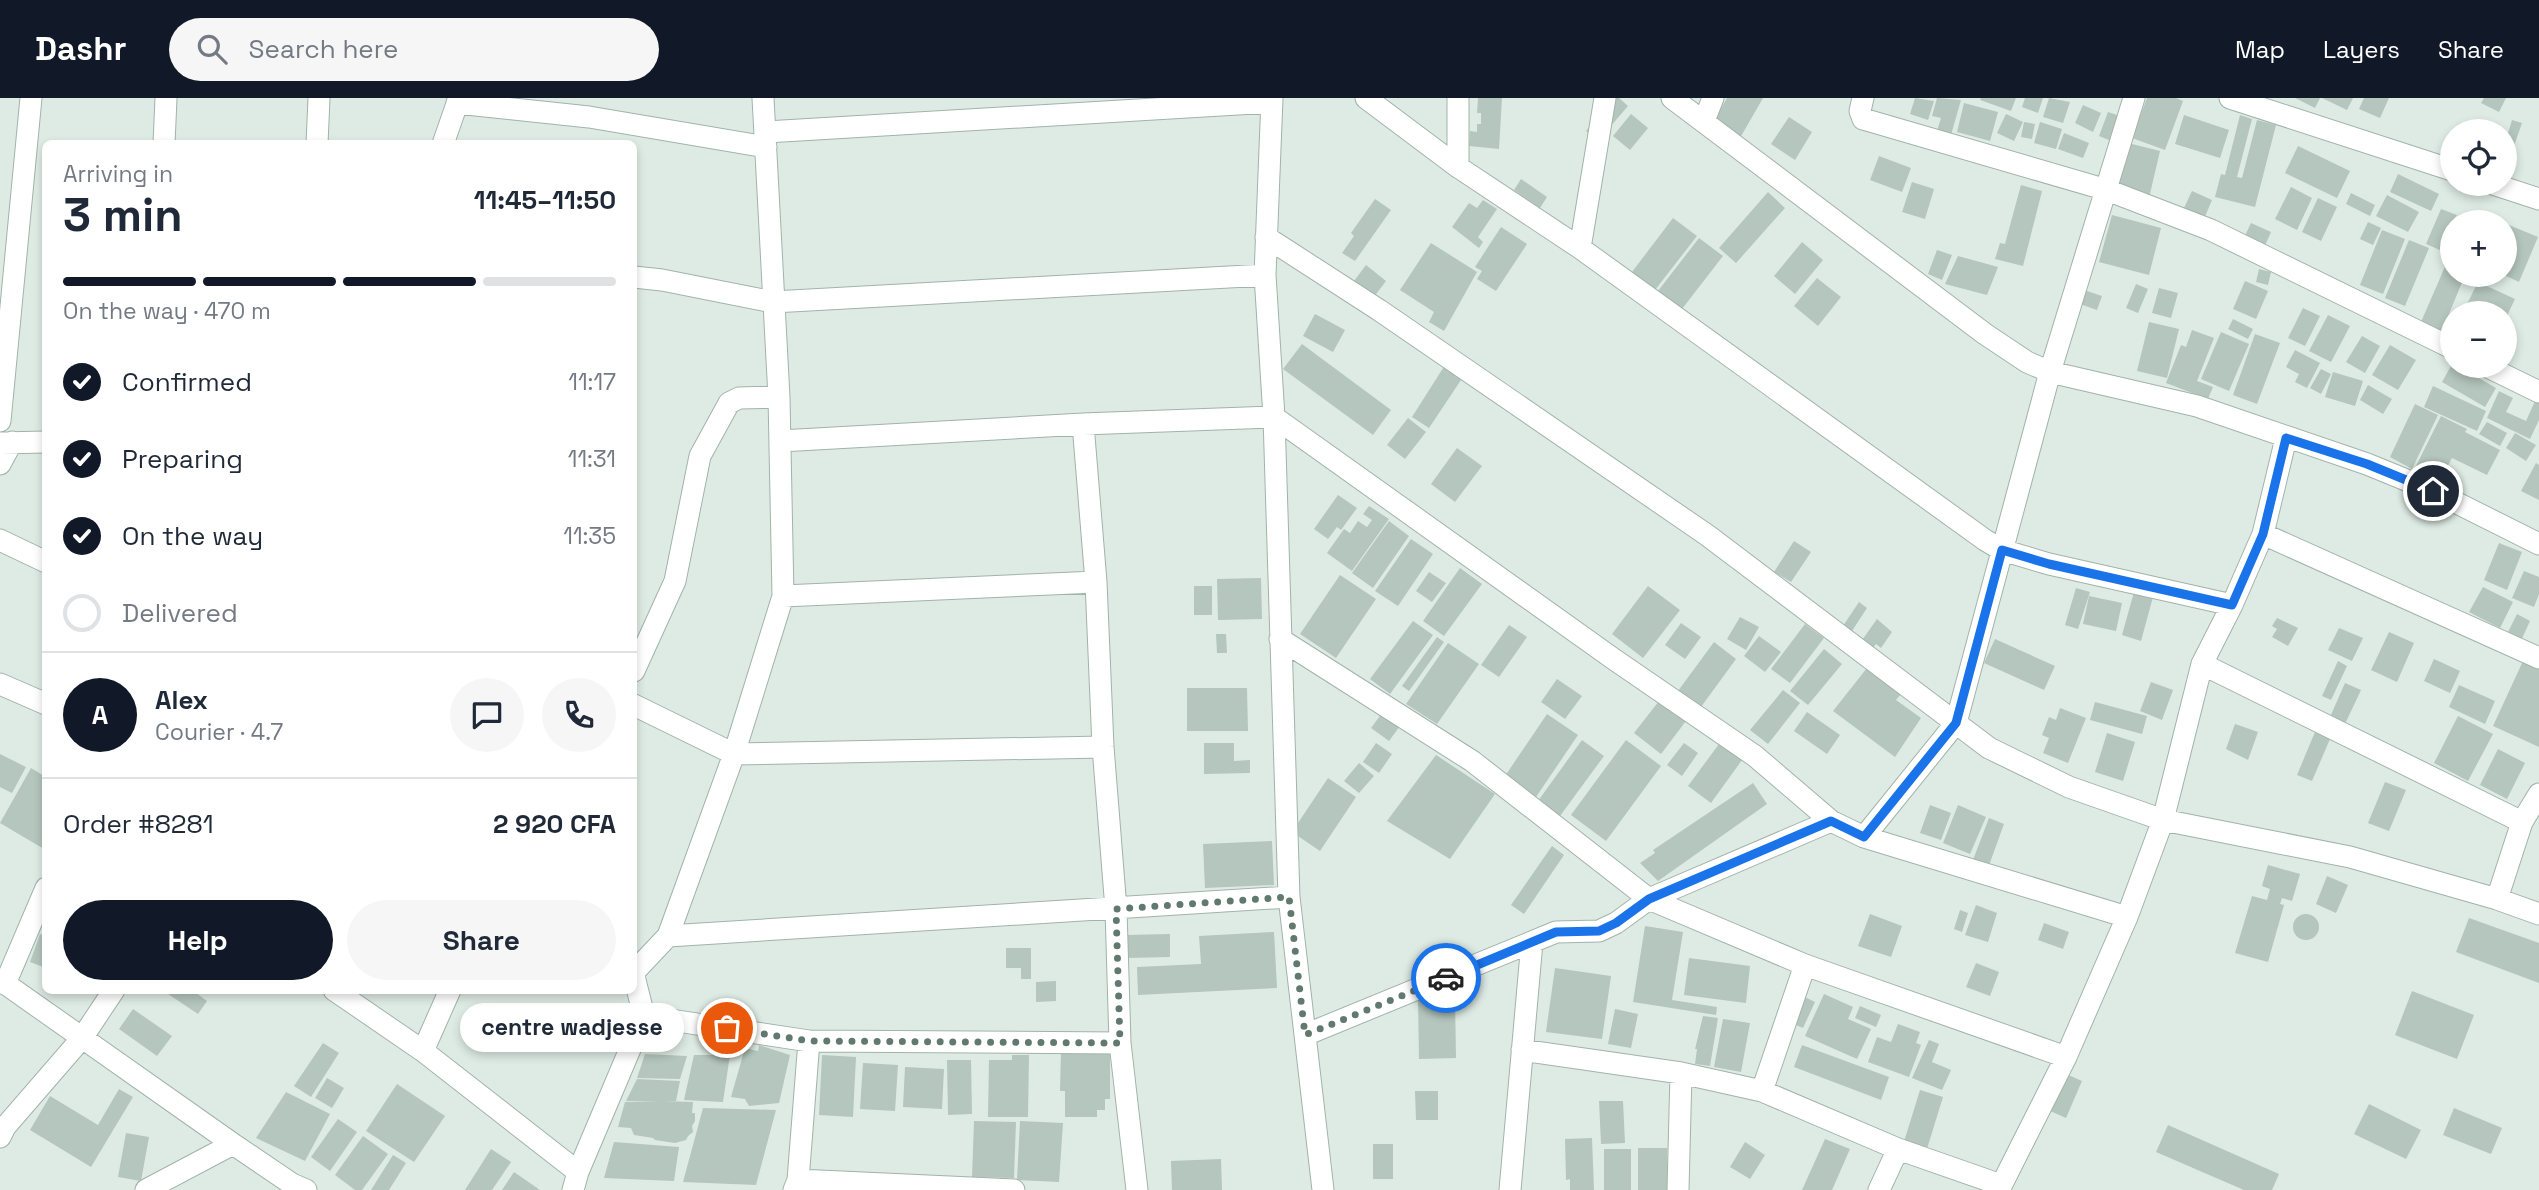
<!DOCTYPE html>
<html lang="en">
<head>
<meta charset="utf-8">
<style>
  :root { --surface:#fff; --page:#f6f6f7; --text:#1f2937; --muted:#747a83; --line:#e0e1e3; --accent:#111827 }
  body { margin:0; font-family:"Space Grotesk",sans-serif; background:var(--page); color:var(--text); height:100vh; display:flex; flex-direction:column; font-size:26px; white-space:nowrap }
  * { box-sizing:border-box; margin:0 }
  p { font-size:23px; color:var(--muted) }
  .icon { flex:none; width:38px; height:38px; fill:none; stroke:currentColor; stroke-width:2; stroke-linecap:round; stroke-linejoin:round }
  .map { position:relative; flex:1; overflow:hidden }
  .side { position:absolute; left:42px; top:42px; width:595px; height:854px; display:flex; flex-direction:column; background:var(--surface); border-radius:10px; box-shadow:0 4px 10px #0003 }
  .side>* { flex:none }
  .buttons { position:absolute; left:2440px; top:21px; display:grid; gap:14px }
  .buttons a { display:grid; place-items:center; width:77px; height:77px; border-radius:50%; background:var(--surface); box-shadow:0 4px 10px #0003; font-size:35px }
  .pin { position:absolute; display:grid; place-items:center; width:60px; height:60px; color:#fff; margin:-30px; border:4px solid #fff; border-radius:50%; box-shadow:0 2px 7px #0007 }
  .courier { position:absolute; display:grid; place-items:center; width:70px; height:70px; margin:-35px; border:5px solid #1a73e8; border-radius:50%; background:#fff; color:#222; box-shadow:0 2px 9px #0007 }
  .bubble { position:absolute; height:49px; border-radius:24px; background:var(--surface); box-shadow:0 4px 10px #0003; font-size:23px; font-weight:800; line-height:49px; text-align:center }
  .summary em { font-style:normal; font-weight:800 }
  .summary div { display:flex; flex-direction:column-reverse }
  .summary { display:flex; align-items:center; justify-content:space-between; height:119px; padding:0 21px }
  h1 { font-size:46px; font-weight:800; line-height:52px }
  .bar { display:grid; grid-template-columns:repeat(4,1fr); gap:10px 7px; align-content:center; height:84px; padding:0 21px }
  .bar i { height:9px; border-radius:5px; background:var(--line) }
  .bar .on { background:var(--accent) }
  .bar p { grid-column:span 4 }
  .line { display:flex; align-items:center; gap:18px; padding:0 21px; border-top:2px solid var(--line) }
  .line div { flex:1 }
  .round { display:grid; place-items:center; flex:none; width:74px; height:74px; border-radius:37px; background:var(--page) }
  ol { padding:0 21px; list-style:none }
  li { display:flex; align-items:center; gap:21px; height:77px }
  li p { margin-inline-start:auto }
  li .icon { padding:7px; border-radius:50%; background:var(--accent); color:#fff; stroke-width:4 }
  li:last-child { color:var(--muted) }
  li i { width:38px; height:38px; border:4px solid var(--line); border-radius:50% }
  .primary-button { display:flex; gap:14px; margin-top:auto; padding:14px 21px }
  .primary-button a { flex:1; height:80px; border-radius:42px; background:var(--accent); color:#fff; font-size:28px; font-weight:800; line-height:80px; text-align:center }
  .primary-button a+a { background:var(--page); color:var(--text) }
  header { display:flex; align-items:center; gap:42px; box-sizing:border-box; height:98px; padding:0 35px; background:var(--accent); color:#fff }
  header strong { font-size:33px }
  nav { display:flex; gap:38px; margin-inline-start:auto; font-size:24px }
  .search { width:490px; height:63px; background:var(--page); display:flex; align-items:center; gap:18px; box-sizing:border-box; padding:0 24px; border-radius:38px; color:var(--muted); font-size:26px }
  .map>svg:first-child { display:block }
</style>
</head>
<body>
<header>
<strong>Dashr</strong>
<div class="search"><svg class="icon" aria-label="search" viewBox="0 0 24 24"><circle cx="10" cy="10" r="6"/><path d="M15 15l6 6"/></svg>Search here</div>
<nav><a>Map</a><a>Layers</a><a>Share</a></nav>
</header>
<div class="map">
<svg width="2539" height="1092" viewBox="0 0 2539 1092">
  <rect width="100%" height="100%" fill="#deebe4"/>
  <path fill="#b4c6bd" d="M1478 0H1502L1499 51 1469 48 1470 33 1477 34V26H1481V15H1477Z
    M1615 0H1619L1628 8 1598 43 1586 33Z
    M1727 0H1763L1740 40 1713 25Z
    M1915 0 1934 3 1928 22 1910 16Z
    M1937 0 1961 2 1951 37 1937 33 1941 20 1932 18Z
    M1981 0H2016L2011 13 1980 2Z
    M2025 0H2043L2038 15 2022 9Z
    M2049 0 2070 4 2063 25 2043 19Z
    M2147 0H2176L2183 3 2165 52 2132 40Z
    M2295 0H2320L2315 10Z
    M2322 0H2353L2347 12Z
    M2364 0H2389L2380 20 2359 11Z
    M2484 0H2506L2499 14 2481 5Z
    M1964 5 1998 14 1990 43 1957 34Z
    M2083 7 2101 15 2093 34 2075 25Z
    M2108 14 2123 19 2114 44 2099 38Z
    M1631 16 1648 30 1630 52 1613 38Z
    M2006 16 2023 24 2014 43 1997 35Z
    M2184 17 2229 32 2220 60 2175 46Z
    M2240 17 2252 21 2237 79 2242 80 2257 22 2276 27 2255 109 2215 99 2221 76 2225 77Z
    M1789 19 1812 34 1795 62 1771 46Z
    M2512 22 2522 25 2513 51 2504 48Z
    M2024 24 2035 26 2032 41 2021 39Z
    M2040 24 2062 31 2056 51 2034 45Z
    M2064 35 2089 45 2083 60 2058 51Z
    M2128 45 2160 53 2149 100 2116 92Z
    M2298 48 2350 73 2337 100 2285 75Z
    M1879 58 1911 70 1902 94 1870 82Z
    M2398 76 2439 96 2431 113 2390 94Z
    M1521 81 1547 99 1540 110 1514 92Z
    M1912 84 1934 91 1925 121 1902 114Z
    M2021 87 2042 93 2023 168 1995 161 2000 145 2005 146Z
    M2291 89 2312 100 2297 132 2275 121Z
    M2192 93 2212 102 2204 121 2183 112Z
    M1768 94 1785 110 1736 165 1719 150Z
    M2351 95 2375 107 2370 118 2346 106Z
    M2387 97 2419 114 2408 134 2376 118Z
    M2318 100 2337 109 2321 143 2302 134Z
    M1375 101 1391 112 1355 163 1342 155 1354 138 1351 135Z
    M1483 102 1497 111 1478 139 1483 144 1479 150 1452 129 1469 105 1477 110Z
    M2441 111 2457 117 2452 124 2442 153 2426 146Z
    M2112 117 2161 130 2149 177 2099 164Z
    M1673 120 1697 138 1655 192 1632 174Z
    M2368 124 2381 130 2373 147 2360 141Z
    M2251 125 2271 134 2263 152 2243 142Z
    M2504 125 2538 139 2519 184 2504 177 2511 161 2504 158Z
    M1501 129 1527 146 1496 193 1477 181 1482 173 1475 169Z
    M2382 132 2405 141 2383 196 2360 187Z
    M1699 140 1723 158 1682 211 1658 193Z
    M2409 142 2429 150 2405 208 2385 200Z
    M1802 144 1823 162 1795 196 1774 178Z
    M1431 145 1477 174 1444 233 1429 224 1434 214 1400 192Z
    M1937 152 1952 157 1942 182 1928 176Z
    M1958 158 1998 169 1987 197 1945 186Z
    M2447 164 2452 166V177H2465L2442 233 2421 224Z
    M1366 167 1386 183 1374 199 1354 183Z
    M2259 171 2271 174 2268 187 2256 184Z
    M1817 180 1841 199 1818 228 1794 208Z
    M2245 183 2268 193 2256 221 2233 211Z
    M2478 184 2515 201 2504 224V215H2483L2466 208Z
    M2136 186 2148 191 2138 215 2126 210Z
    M2159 190 2178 195 2171 220 2152 215Z
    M2084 192 2102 198 2097 212 2080 206Z
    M2303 210 2320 218 2305 248 2288 240Z
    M1315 216 1345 232 1333 254 1303 238Z
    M2328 217 2350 228 2331 264 2309 253Z
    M2233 221 2253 231 2248 241 2228 231Z
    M2149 224 2179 231 2167 280 2137 273Z
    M2192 232 2214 240 2197 283 2213 289 2208 301 2166 285 2181 247 2186 249Z
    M2221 234 2249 246 2229 293 2201 281Z
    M2255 236 2280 245 2257 306 2233 297Z
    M2362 238 2380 248 2365 275 2346 264Z
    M1302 246 1391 312 1373 337 1283 271Z
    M2390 247 2416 262 2398 292 2372 277Z
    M2295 252 2320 265 2307 290 2295 284 2299 276 2286 269Z
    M1445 267 1461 282 1429 330 1412 319Z
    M2451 268H2458L2496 290 2485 309 2442 284Z
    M2321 271 2331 276 2321 296 2310 290Z
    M2333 274 2363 283 2355 308 2325 299Z
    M2368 287 2392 301 2383 316 2360 302Z
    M2433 288 2486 313 2477 333 2424 309Z
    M2499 293 2513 300 2506 314 2526 323 2536 301 2539 302V322L2530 341 2487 320Z
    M2415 306 2438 317 2412 371 2390 359Z
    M2441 318 2467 331 2465 334 2500 352 2487 377 2452 360 2440 383 2415 370Z
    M1408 320 1426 334 1405 361 1387 347Z
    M2487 324 2507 335 2500 348 2479 336Z
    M2515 335 2536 347 2526 363 2506 350Z
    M1457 350 1482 368 1455 404 1431 386Z
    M2536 365 2539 367V402L2521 393Z
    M1338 397 1357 410 1341 432 1337 429 1328 441 1314 431Z
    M1369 408 1389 421 1352 473 1327 455 1344 431 1350 435 1358 423 1367 429 1372 422 1363 416Z
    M1389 423 1409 438 1373 490 1352 475Z
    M1411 441 1433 456 1398 508 1375 493Z
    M1794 443 1811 454 1791 484 1774 474Z
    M2499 445 2522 454 2507 492 2484 482Z
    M1460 470 1482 486 1444 538 1423 523Z
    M2524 473 2539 479V496L2534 509 2512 500Z
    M1429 474 1446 485 1432 504 1416 493Z
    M1340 477 1376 501 1336 560 1300 536Z
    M1261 480 1262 521 1218 522 1217 481Z
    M1194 488H1212V517H1194Z
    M1648 488 1680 512 1643 560 1612 536Z
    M2483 489 2513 504 2500 530 2469 514Z
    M2076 490 2090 494 2078 531 2065 527Z
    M2134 494 2153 499 2141 543 2122 537Z
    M2089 498 2122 505 2116 533 2083 526Z
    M1859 504 1867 510 1850 536 1841 531Z
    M2517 516 2530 523 2519 547 2505 540Z
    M1740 519 1759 529 1746 552 1727 541Z
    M2277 520 2298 530 2288 548 2272 539 2277 531 2272 528Z
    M1877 521 1892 534 1881 550 1876 546 1871 553 1860 545Z
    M1413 523 1433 537 1390 596 1370 581Z
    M1681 525 1701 539 1685 561 1665 547Z
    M1805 526 1824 540 1790 585 1771 571Z
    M1509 527 1527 539 1499 579 1481 567Z
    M2339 530 2363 540 2352 563 2328 552Z
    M2389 534 2414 545 2397 584 2371 572Z
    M1216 536H1226L1227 555H1217Z
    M1759 538 1781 554 1765 574 1744 558Z
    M1437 539 1444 544 1409 593 1402 588Z
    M1995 541 2055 568 2044 592 1984 565Z
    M1714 544 1736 561 1701 609 1678 593Z
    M1448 545 1479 566 1437 626 1406 606Z
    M1824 551 1842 566 1808 607 1790 593Z
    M2434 561 2460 573 2450 595 2424 583Z
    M2338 563 2347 568 2331 602 2322 598Z
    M2523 563 2539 570V649L2493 628Z
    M1867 570 1901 596 1896 602 1921 620 1895 659 1833 613Z
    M1557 581 1582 598 1565 621 1541 604Z
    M2151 584 2173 592 2162 622 2140 613Z
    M2345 585 2361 592 2345 626 2330 619Z
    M2459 587 2495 603 2485 626 2449 609Z
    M1187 590H1247L1248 633H1187Z
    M1783 592 1800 605 1768 646 1750 632Z
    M1659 603 1686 623 1661 656 1634 635Z
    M2095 604 2147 618 2142 636 2090 622Z
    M2060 610 2086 620 2068 665 2043 655 2049 640 2042 637 2049 619 2056 622Z
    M1385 611 1403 624 1389 643 1371 630Z
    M1807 614 1840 637 1827 656 1794 633Z
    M1547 616 1578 637 1536 699 1505 678Z
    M2458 618 2493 636 2468 683 2434 665Z
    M2235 626 2258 634 2248 662 2226 651Z
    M2315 634 2330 641 2312 683 2297 677Z
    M2107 635 2135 644 2123 683 2095 674Z
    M1582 642 1604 658 1560 718 1538 703Z
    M1626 642 1661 668 1606 743 1571 717Z
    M1204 645H1234V663L1250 662V675L1204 676Z
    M1376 645 1392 656 1379 675 1363 664Z
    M1684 645 1698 655 1682 678 1667 667Z
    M1719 646 1742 662 1711 705 1688 688Z
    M2498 651 2525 665 2507 701 2480 687Z
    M0 656 26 669 12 695 0 689Z
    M1436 657 1495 696 1450 761 1387 723Z
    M1359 665 1374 678 1359 695 1344 683Z
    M31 670 46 679 44 751 0 725Z
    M1328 680 1356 699 1320 753 1292 734Z
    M2385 684 2406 692 2389 733 2368 725Z
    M1753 685 1767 706 1658 783 1640 765 1655 755 1653 752Z
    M1930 707 1951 715 1941 742 1920 735Z
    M1958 707 1986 719 1970 756 1943 745Z
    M1989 720 2004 726 1988 770 1973 762Z
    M1272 743 1274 787 1205 790 1203 746Z
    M1552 748 1564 757 1524 816 1511 807Z
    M2268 767 2300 776 2292 803 2282 800 2280 806 2284 807 2268 864 2235 855 2252 798 2267 802 2270 791 2262 788Z
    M2327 778 2348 787 2336 815 2316 806Z
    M1976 807 1997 815 1988 844 1965 837Z
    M1960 812 1968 815 1962 834 1954 831Z
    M1870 816 1902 828 1891 859 1858 848Z
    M2293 829a13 13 0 1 1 26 0a13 13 0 1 1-26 0Z
    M2469 820 2539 845V885L2456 854Z
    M2044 825 2069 834 2063 851 2038 842Z
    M1645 828 1683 834 1672 902 1717 909 1716 917 1633 904Z
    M1274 834 1277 890 1138 897 1137 869 1201 866 1199 838Z
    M40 836 46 838V870L30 864Z
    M1170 836V859L1126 860 1125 837Z
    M1006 850H1031V881H1021V870H1006Z
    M1689 860 1750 868 1746 905 1684 897Z
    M1976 865 1999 874 1990 898 1966 889Z
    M1555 870 1611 878 1602 941 1546 934Z
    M1056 883V903L1036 904V884Z
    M162 892H192L207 903 198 916Z
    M2412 893 2474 917 2457 961 2395 937Z
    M1824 896 1853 909 1848 921 1871 931 1857 961 1805 938Z
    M1803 898 1815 904 1803 930 1791 925Z
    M1418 900H1455L1456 960 1419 961Z
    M1860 908 1881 917 1876 929 1855 920Z
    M133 911 172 938 157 958 119 931Z
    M1615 911 1638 916 1631 950 1608 946Z
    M1703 918 1718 920 1710 968 1695 966 1697 951H1695Z
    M1723 921 1750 925 1741 974 1714 969Z
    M1898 926 1920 934 1916 945 1921 947 1909 979 1868 964 1877 939 1891 944Z
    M1929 942 1939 946 1932 964 1951 972 1942 992 1912 980Z
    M323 945 339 955 311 999 294 988Z
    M759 947 790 957 779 1005 749 1008 745 1001 731 999 745 950 758 953Z
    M1802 947 1889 979 1881 1002 1794 969Z
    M1061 953H1110V1001H1105V1012H1097V1019H1065V993H1060Z
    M645 956 687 958 680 981 637 980Z
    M694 957H730L723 1004 684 1002Z
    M822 957 856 959 853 1019 819 1017Z
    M1012 957H1029L1028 1019H988L989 962H1012Z
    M947 962H971L972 1016 948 1017Z
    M863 965 898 967 895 1013 860 1011Z
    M905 969 944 971 942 1011 903 1009Z
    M2064 975 2082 983 2066 1020 2048 1012Z
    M327 980 344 990 332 1010 315 1000Z
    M637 981 680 983 676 1003H663L693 1004 692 1015H695V1023L692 1028 693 1034 688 1038 686 1042 675 1045 655 1042 653 1040 634 1037 631 1030 618 1029 625 1004 660 1003H626Z
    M397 986 445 1018 414 1064 366 1033Z
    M119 991 133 999 91 1069 30 1032 50 998 98 1027Z
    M1920 992 1943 999 1926 1054 1903 1047Z
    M1415 993H1438V1022H1416Z
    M286 994 330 1016 305 1063 256 1040Z
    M1599 1003H1623L1625 1045 1601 1046Z
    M2369 1006 2421 1032 2406 1061 2354 1036Z
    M703 1010 776 1012 756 1087 683 1084Z
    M2454 1010 2502 1030 2491 1056 2443 1037Z
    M338 1021 357 1034 330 1073 311 1059Z
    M974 1023 1016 1024 1014 1080 972 1079Z
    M1020 1023 1063 1025 1059 1084 1017 1082Z
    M2168 1027 2279 1076 2272 1092H2244L2156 1054Z
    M126 1035 149 1039 141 1083 118 1079Z
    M363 1038 388 1056 362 1092H355L335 1077Z
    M1592 1040 1594 1092H1570V1081L1566 1082 1565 1041Z
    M1825 1041 1850 1051 1832 1092H1802Z
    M614 1044 679 1049 674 1083 604 1080Z
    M1745 1044 1765 1057 1750 1081 1730 1069Z
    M1373 1046H1393V1081H1373Z
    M1638 1050H1667V1092H1638Z
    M491 1051 511 1064 492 1092H465Z
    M1604 1051H1631V1092H1604Z
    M393 1057 406 1065 389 1092H371Z
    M1221 1061 1222 1092H1172L1171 1063Z
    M514 1074 540 1092H502Z"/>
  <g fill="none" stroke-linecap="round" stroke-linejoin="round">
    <defs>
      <path id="minor" d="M1272 0 1265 177 1274 319 1289 799 1323 1092
        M1366 0 1458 69 1580 150 1985 442 2002 452 2049 466 2232 507
        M1458 0V69
        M1672 0 1985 236 2027 264 2050 274 2197 308 2367 366 2433 393 2539 446
        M1863 0 1860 13 1863 21 2107 92 2211 132 2452 250
        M2230 0 2452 72
        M457 5 589 19 766 49
        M1704 23 1713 0
        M766 34 1272 4
        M164 46 166 0
        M317 46 319 0
        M443 46 459 0
        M2493 86 2539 101
        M1266 139 1379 212 1707 437 1989 650 2069 689 2163 722 2350 759 2497 801 2539 816
        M1580 150 1605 0
        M634 179 662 182 773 204 1265 177
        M2486 268 2539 294
        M0 323 31 0
        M1083 326 1096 484 1103 649 1116 811 1120 945 1137 1092
        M780 343 1083 326 1274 319 1615 562 1755 658 1831 723 1864 739 2127 819
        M0 345 46 344
        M0 366 12 344
        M2263 436 2539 560
        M0 442 46 464
        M783 498 1096 484
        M1280 541 1472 663 1649 801 1805 867 2066 959
        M2202 566 2522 724
        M634 573 675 483 700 358 729 305 739 300 779 299
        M0 586 46 606
        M634 607 734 656 1103 649
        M1864 739 1956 625 2050 274 2134 0
        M2497 801 2522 724 2539 696
        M668 838 1289 799
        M634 874 668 838 734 656 783 498 779 299 763 0
        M0 882 233 1046 292 1086 306 1092
        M5 886 46 790
        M334 892 423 953 578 1074
        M644 918 809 943 1120 945
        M1305 937 1556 834 1599 833 1616 825 1649 801 1831 723
        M1522 952 1681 975 1762 993 1898 1051 2001 1087
        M423 953 450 892
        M1762 993 1805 867
        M0 1039 5 1029 82 940 114 892
        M798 1082 1014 1092
        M146 1092 233 1046
        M573 1092 578 1074 644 918 634 878
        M794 1092 798 1082 809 943
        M1510 1092 1532 844
        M1678 1092 1681 975
        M1879 1092 1898 1051
        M1999 1092 2066 959 2127 819 2163 722 2202 566 2232 507 2263 436 2286 340"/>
    </defs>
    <use href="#minor" stroke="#a1b3ab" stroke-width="23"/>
    <use href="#minor" stroke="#fff" stroke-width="21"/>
  </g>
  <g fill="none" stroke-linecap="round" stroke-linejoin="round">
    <path stroke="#627970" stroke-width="7" stroke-dasharray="0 12.6" d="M727 930 809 943 1120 945 1116 811 1289 799 1305 937 1446 880"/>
    <path stroke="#1a73e8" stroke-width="9" d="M1446 880 1556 834 1599 833 1616 825 1649 801 1831 723 1864 739 1956 625 2002 452 2049 466 2232 507 2263 436 2286 340 2367 366 2433 393"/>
  </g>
</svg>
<div class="buttons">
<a><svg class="icon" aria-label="locate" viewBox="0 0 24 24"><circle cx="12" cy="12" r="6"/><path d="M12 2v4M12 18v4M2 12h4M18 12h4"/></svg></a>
<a>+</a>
<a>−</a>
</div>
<div class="pin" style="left:727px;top:930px;background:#ea580c"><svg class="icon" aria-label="bag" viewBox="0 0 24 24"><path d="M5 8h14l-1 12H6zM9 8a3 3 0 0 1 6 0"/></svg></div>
<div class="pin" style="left:2433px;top:393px;background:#1f2937"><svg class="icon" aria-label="home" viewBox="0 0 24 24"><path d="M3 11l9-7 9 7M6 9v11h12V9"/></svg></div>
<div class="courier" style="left:1446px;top:880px"><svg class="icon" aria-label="car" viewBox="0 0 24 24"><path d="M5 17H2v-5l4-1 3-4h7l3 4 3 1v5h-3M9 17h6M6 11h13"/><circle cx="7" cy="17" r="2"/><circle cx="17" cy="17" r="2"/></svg></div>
<div class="bubble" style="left:460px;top:905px;width:224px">centre wadjesse</div>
<section class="side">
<div class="summary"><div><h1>3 min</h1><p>Arriving in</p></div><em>11:45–11:50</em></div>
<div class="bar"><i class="on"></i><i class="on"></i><i class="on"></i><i></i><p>On the way · 470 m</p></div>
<ol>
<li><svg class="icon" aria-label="check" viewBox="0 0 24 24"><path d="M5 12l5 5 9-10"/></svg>Confirmed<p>11:17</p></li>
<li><svg class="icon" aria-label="check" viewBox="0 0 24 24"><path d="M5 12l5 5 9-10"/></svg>Preparing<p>11:31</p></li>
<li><svg class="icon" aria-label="check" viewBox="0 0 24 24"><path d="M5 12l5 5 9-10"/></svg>On the way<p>11:35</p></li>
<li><i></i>Delivered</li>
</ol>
<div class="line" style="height:126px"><b class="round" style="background:var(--accent);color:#fff">A</b><div><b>Alex</b><p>Courier · 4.7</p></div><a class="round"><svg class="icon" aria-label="chat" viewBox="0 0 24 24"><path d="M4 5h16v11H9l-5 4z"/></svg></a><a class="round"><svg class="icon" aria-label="phone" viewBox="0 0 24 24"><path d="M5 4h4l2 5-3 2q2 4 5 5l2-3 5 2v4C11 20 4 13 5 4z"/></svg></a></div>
<div class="line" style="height:91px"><div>Order #8281</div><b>2 920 CFA</b></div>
<div class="primary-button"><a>Help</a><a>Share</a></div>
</section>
</div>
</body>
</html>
